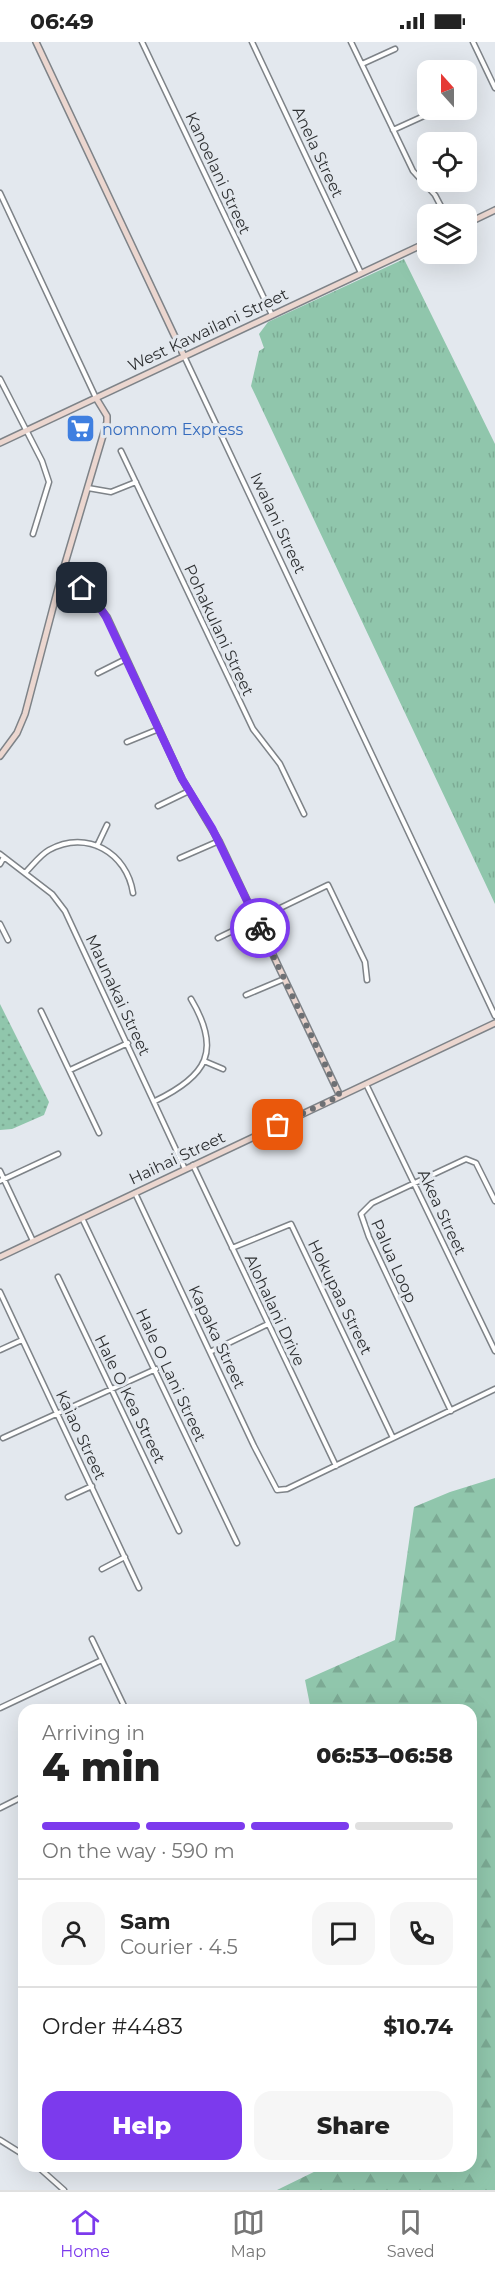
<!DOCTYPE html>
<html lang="en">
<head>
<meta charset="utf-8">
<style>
  :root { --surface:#fff; --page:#f6f6f6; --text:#222; --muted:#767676; --line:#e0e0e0; --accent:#7c3aed }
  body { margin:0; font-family:Montserrat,sans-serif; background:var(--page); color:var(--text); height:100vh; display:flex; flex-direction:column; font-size:22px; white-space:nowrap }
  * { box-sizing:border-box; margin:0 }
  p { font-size:20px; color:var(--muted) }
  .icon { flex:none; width:33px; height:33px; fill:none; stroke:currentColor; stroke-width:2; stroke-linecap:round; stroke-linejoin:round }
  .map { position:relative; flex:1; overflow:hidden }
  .panel { position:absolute; left:18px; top:1662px; width:459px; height:468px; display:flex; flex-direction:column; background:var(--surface); border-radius:18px; box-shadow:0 6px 24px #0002 }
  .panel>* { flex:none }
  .needle { width:39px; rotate:339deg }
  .tools { position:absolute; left:417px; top:18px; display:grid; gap:12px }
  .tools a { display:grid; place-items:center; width:60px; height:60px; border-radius:12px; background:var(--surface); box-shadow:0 6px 24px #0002; font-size:30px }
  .pin { position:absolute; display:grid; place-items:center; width:51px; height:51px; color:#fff; margin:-26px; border-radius:12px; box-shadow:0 3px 9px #0006 }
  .courier { position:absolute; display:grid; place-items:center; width:60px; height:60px; margin:-30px; border:4px solid #7c3aed; border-radius:50%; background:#fff; color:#222; box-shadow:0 2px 8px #0007 }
  .headline em { font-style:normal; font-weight:800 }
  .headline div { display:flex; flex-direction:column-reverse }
  .headline { display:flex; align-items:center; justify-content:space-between; height:102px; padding:0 24px }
  h1 { font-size:39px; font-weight:800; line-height:45px }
  .bar { display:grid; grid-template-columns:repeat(4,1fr); gap:9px 6px; align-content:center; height:72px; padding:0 24px }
  .bar i { height:8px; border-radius:4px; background:var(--line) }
  .bar .active { background:var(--accent) }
  .bar p { grid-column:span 4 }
  .line { display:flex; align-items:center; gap:15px; padding:0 24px; border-top:2px solid var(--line) }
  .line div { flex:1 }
  .round { display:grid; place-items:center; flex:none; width:63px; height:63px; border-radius:18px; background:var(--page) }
  .button { display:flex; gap:12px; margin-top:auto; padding:12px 24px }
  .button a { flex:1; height:69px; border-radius:18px; background:var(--accent); color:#fff; font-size:24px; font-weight:800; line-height:69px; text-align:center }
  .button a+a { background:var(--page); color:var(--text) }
  .status { display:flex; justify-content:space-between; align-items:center; height:42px; padding:0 30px; background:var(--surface); direction:ltr }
  .status svg { height:16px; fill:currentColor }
  .tab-bar { display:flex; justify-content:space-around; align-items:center; height:84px; border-top:2px solid var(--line); background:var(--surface); font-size:16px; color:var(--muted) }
  .tab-bar a { display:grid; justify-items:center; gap:3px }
  .tab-bar .active { color:var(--accent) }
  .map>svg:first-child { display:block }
</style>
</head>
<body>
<div class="status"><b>06:49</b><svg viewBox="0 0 49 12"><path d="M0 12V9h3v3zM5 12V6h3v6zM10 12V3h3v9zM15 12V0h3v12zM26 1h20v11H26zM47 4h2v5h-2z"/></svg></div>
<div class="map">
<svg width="495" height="2148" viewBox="0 0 495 2148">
  <defs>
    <pattern id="grass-tufts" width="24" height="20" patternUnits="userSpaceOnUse" patternTransform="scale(1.5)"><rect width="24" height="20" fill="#90c6ac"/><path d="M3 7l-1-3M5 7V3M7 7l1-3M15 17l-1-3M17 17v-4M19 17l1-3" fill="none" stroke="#7caa94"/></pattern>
    <pattern id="forest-firs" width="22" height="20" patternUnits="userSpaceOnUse" patternTransform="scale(1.5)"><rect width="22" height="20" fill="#90c6ac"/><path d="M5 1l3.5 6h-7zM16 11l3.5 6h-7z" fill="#7caa94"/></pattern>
    <pattern id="park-dots" width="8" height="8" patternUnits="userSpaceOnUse" patternTransform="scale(1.5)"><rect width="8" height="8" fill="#90c6ac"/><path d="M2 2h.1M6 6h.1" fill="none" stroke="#7caa94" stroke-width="1.8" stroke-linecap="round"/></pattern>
  </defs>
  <rect width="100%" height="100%" fill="#e3e8ee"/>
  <path fill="url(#grass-tufts)" d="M404 217 495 402V862L251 344 259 309 264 306 259 292 268 280Z"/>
  <path fill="url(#forest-firs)" d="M495 1436V2148H277L326 2124H471V1668H311L305 1638 395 1598 414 1465 450 1450Z"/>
  <path fill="url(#park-dots)" d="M0 962 49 1060 44 1073 12 1087 0 1088Z"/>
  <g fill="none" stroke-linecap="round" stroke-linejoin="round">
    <defs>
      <path id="street" d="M142 0 272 273
        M252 0 361 231
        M351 0 413 129 435 153 445 172
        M473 0 495 46
        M362 22 395 7
        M393 88 426 73
        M0 151 96 356
        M184 314 495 974
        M0 337 42 419 49 440 33 492
        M121 409 253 687 280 722 304 772
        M88 446 111 450 136 440
        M98 631 126 617
        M127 700 159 687
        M158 764 189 749
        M97 804 107 783
        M0 812 52 852 65 869 185 1127
        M180 816 219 799
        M0 822 4 815
        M25 831C33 823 40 813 49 808 87 787 127 811 133 851
        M0 882 8 898
        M218 896 328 843 365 920 367 938
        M246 953 284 937
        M41 969 99 1091
        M204 1019 223 1027
        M70 1028 128 1001
        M366 1042 495 1309
        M155 1059C207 1034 222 1009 191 957
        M193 1123 336 1424
        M0 1129 33 1199
        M0 1139 58 1112
        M135 1151 254 1404 277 1448 287 1447 495 1347
        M82 1176 237 1501
        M232 1206 291 1182 393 1396
        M58 1235 179 1489
        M0 1250 139 1546
        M0 1308 22 1298
        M212 1309 268 1282
        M451 1369 369 1195 361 1172 372 1161 466 1117 476 1121 495 1159
        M3 1396 156 1327
        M68 1455 92 1444
        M102 1527 125 1515
        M92 1597 126 1668
        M0 1666 102 1618
        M0 1766 24 1754
        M0 2098 24 2113
        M37 2124 64 2148"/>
      <path id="secondary" d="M36 0 184 314
        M466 182 495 168
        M0 401 428 200
        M61 535 86 549 107 575 182 737 219 799 340 1054
        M0 714 17 691 25 672 61 535 107 380V374L96 356
        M0 1215 495 981"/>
    </defs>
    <use href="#street" stroke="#7e8388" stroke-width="7"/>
    <use href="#secondary" stroke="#7e8388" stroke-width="8"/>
    <use href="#street" stroke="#fff" stroke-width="4"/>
    <use href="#secondary" stroke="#ebd6cf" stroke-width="5"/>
  </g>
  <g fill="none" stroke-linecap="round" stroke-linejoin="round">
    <path stroke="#6d7074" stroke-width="6" stroke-dasharray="0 10.8" d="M260 886 340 1054 278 1083"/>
    <path stroke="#7c3aed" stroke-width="8" d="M82 546 94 556 106 575 182 737 212 786 260 886"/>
  </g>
  <defs>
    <symbol id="supermarket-square" viewBox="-11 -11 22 22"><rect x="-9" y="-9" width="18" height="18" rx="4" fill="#3f7fe0" stroke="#e3e8ee"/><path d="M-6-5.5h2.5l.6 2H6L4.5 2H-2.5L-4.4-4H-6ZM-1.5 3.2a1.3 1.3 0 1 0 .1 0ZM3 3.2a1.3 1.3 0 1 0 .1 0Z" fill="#fff"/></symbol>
  </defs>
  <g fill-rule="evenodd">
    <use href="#supermarket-square" x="64" y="370" width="33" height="33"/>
  </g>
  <g text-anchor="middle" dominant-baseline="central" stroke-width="6" stroke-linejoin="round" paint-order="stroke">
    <g font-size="16" fill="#2e3032" stroke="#e3e8ee">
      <text transform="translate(318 110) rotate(65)">Anela Street</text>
      <text transform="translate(218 131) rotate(65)">Kanoelani Street</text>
      <text transform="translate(208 288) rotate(-25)">West Kawailani Street</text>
      <text transform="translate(278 481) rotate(65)">Iwalani Street</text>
      <text transform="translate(219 588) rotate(65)">Pohakulani Street</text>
      <text transform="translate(118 953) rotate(65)">Maunakai Street</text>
      <text transform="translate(177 1116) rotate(-25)">Haihai Street</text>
      <text transform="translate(442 1170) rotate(65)">Akea Street</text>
      <text transform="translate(394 1219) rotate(66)">Palua Loop</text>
      <text transform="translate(340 1255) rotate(64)">Hokupaa Street</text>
      <text transform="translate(275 1268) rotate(65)">Alohalani Drive</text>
      <text transform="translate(217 1295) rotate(65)">Kapaka Street</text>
      <text transform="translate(171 1333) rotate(65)">Hale O Lani Street</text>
      <text transform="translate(130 1357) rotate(64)">Hale O Kea Street</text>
      <text transform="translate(81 1393) rotate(65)">Kaiao Street</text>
    </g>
    <g font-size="16" fill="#366cbe" stroke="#e3e8ee" text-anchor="start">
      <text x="102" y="387">nomnom Express</text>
    </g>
  </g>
</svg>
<div class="tools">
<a><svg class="needle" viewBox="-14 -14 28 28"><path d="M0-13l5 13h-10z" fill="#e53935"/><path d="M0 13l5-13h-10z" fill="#767676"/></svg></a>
<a><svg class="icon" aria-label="locate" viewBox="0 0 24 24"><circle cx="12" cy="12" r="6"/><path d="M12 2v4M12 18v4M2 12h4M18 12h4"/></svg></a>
<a><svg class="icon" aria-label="layers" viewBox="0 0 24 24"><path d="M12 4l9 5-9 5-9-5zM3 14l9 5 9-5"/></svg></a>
</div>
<div class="pin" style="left:278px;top:1083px;background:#ea580c"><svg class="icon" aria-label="bag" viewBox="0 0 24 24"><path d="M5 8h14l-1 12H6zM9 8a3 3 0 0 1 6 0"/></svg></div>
<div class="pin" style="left:82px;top:546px;background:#1f2937"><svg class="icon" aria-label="home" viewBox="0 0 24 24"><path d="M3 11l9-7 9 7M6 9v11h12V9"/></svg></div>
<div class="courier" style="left:260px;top:886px"><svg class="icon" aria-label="bike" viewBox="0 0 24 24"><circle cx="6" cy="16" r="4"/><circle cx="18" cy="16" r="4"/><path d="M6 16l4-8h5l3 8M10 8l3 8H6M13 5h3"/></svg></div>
<section class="panel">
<div class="headline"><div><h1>4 min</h1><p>Arriving in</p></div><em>06:53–06:58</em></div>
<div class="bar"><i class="active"></i><i class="active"></i><i class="active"></i><i></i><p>On the way · 590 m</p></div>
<div class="line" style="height:108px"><a class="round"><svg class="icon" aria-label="person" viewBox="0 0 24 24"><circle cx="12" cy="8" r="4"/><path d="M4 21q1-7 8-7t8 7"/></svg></a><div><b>Sam</b><p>Courier · 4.5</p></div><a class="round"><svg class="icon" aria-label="chat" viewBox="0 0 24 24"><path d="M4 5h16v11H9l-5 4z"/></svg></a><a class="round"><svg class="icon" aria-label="phone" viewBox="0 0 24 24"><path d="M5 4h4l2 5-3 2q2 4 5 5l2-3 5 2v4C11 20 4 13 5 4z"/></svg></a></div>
<div class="line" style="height:78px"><div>Order #4483</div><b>$10.74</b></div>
<div class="button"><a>Help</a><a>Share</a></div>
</section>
</div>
<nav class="tab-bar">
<a class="active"><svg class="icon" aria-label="home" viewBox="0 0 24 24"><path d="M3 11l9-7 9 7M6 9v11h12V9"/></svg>Home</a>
<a><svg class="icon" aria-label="map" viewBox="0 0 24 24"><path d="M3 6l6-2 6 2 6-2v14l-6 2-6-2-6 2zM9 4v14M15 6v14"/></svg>Map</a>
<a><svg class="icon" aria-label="saved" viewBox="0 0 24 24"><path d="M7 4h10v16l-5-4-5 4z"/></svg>Saved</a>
</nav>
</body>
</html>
